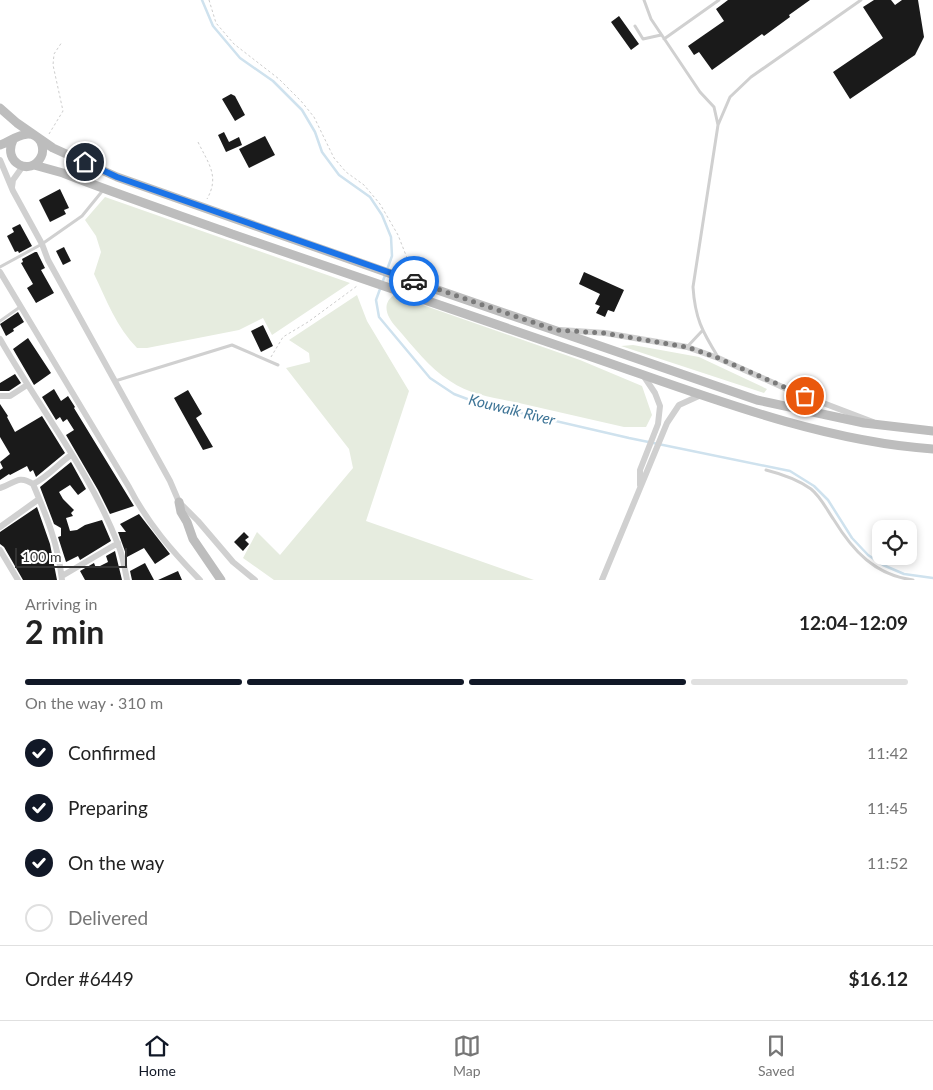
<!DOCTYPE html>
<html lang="en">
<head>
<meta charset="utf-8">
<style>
  :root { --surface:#fff; --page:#f2f2f2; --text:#222; --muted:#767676; --line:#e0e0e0; --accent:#111827 }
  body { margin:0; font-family:Lato,sans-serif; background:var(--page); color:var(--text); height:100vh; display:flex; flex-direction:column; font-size:19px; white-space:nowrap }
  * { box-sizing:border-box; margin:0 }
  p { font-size:16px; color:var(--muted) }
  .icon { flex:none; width:28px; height:28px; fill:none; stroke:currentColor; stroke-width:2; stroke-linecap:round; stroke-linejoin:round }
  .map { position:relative; height:580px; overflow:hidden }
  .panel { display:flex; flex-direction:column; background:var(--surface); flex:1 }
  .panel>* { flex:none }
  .tools { position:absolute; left:872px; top:520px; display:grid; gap:10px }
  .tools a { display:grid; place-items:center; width:45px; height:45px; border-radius:10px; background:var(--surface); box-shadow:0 2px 8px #0003; font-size:25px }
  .scale { position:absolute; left:15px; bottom:12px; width:112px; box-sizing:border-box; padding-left:5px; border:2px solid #333; border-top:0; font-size:14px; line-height:18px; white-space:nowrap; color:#333; -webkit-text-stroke:4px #fff; paint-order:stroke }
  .pin { position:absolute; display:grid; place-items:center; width:42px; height:42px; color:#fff; margin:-21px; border:2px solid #fff; border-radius:50%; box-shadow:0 1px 5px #0007 }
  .courier { position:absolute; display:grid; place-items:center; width:50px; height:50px; margin:-25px; border:4px solid #1a73e8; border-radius:50%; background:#fff; color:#222; box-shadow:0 1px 6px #0007 }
  .overview em { font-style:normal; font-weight:700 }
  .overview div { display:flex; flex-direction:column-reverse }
  .overview { display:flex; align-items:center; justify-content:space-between; height:85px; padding:0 25px }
  h1 { font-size:32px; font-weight:700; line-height:38px }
  .bar { display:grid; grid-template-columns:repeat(4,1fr); gap:8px 5px; align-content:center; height:60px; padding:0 25px }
  .bar i { height:6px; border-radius:4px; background:var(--line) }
  .bar .current { background:var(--accent) }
  .bar p { grid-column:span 4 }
  .line { display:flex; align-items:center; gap:12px; padding:0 25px; border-top:1px solid var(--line) }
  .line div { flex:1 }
  ol { padding:0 25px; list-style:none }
  li { display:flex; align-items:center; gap:15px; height:55px }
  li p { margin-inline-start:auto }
  li .icon { padding:5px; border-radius:50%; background:var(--accent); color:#fff; stroke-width:4 }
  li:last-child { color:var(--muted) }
  li i { width:28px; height:28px; border:2px solid var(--line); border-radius:50% }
  .dock { display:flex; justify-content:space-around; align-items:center; height:70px; border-top:1px solid var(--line); background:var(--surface); font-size:14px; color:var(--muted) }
  .dock a { display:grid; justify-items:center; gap:2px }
  .dock .current { color:var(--accent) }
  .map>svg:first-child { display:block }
</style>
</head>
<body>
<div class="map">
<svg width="933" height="580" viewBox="0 0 933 580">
  <rect width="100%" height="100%" fill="#fff"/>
  <path fill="#e6ecdf" d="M105 197 350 283 272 335 263 318 239 330 147 348H137C117 328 106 299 94 274L101 252 96 236 85 220Z
    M357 295 367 321 409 391 366 521 534 580H274L243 558 257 532 280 555 353 468 349 449 286 368 310 362 309 353 289 340Z
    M394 295 580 360 642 386 652 415 646 427H624C589 419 554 411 519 403 496 398 470 395 450 381 429 368 413 346 396 327 387 317 381 304 394 295Z
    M633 345 699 357 767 389 764 393 621 346Z"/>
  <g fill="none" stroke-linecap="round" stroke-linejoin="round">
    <path stroke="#cfe2ee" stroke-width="2.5" d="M202 0 213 26 240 58 273 81 302 110 315 132 322 152 339 175 370 197 382 215 391 237 392 256 376 300 379 317 430 378 454 394 478 403 629 438 790 471 814 486 828 500 852 538 868 555 883 565 904 574 933 578"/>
  </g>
  <path fill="#1a1a1a" d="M728 0H810L789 15 790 17 764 36 762 34 712 70 699 52 694 55 688 46 724 21 716 9Z
    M874 0H891L895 5 902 0H918L924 37 915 55 850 99 833 72 883 38 863 7Z
    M619 16 639 44 631 50 611 22Z
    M231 94 235 96 245 115 235 121 222 99Z
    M224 132 229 142 239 137 242 145 226 152 218 135Z
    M265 136 275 155 249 168 239 149Z
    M60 189 69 208 64 210 66 214 50 222 39 200Z
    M20 224 32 246 19 253 18 251 15 252 7 236 14 232 12 228Z
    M64 247 71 261 63 265 56 251Z
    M35 252H37L45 268 41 270 54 293 36 303 27 288 33 284 21 263 23 262 22 259Z
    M584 272 624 290 614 312 608 310 605 317 596 313 600 306 595 304 600 294 579 284Z
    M18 312 24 322 13 329 14 331 6 336 0 324Z
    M263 325 273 346 261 352 251 331Z
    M28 338 51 373 34 385 13 349Z
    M15 374 21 383 9 391H0V383Z
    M54 389 61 401 68 396 75 407 74 408 134 506 110 514 98 490 66 435 74 430 67 419 63 422 60 417 56 420 42 397Z
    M188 390 202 414 196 418 213 447 203 450 174 398Z
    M0 404 8 416 7 417 15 432 42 416 65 453 36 477 33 470 30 472 27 466 10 475 9 474 0 480V470L3 468 0 462 10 454 0 437Z
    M71 462 86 489 78 495 70 485 59 492 63 499 74 510 71 513 73 516 66 518 70 531 77 530 85 525 102 520 111 541 80 560 78 556 66 562 58 537 61 536V528L54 524 40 487Z
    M37 507 50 544 57 580H23L4 547 0 544V532Z
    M139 514 170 554 155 564 144 548 127 557 118 532H126L120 524Z
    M244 532 249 537 245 540 249 544 243 551 234 542Z
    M115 551 122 580H85L80 571 94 563 96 568 108 562 106 556Z
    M145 563 154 580H132L130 571Z
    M178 571 182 580H158Z"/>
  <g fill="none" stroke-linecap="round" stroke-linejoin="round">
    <path stroke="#cdcdcd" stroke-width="1" stroke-dasharray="2.5 2.5" stroke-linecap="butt" d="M209 0 216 23 234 44 279 79 301 101 314 117 334 158 346 172 364 185 380 204 398 235 413 273
      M49 134 63 111 53 65 54 54 62 42
      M198 142C208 163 220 176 207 199
      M271 357 283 337 308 322 357 286"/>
    <path stroke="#d0d0d0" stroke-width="3" d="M644 0 651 19 700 92 714 107 718 125
      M635 26 643 39 661 35
      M664 39 719 0
      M0 267 42 244 82 216 104 189
      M0 321 20 307
      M687 347 702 331
      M718 357C702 331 695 318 693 287L718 125 730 97 751 77 861 0
      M115 381 232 345 278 365
      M766 470C782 474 797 479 811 489 821 497 827 510 834 520 853 551 875 575 913 580"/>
    <path stroke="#d0d0d0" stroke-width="6" d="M0 160 13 191 42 244 48 260 170 481 179 502 198 521 233 562 255 580
      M12 187 13 180 23 166
      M0 272 129 487C148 524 172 551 200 580
      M561 330 605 333 687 347 718 358 789 390 873 422
      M0 339C39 408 91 472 119 547 123 557 125 569 127 580
      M0 396H10L27 385
      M33 484C48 477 58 464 71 455
      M640 485V470L658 424 660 406 655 393 643 375
      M0 488C14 484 18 474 33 484 47 517 58 544 62 580
      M0 527 39 499
      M0 550 18 580
      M62 576 118 543
      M602 580 667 423 679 405 701 395"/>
    <path stroke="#bdbdbd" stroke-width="9" d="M0 108 17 123 53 148 117 177 400 277 757 400 864 423 933 431
      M0 145C13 140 31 125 41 142 43 147 43 153 41 157 31 177 2 163 13 140
      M34 165 63 173C119 195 176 214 232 234 345 273 458 312 571 350 685 388 812 441 933 449
      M179 502 181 512 187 522 193 539 221 580"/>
  </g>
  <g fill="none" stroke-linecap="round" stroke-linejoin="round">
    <path stroke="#7a7a7a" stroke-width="5" stroke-dasharray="0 9" d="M414 281 555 330 604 333 687 347 718 358 805 396"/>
    <path stroke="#1a73e8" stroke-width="6" d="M85 162 117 177 414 281"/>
  </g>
  <g text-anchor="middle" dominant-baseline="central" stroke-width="5" stroke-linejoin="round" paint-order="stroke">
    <g font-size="15" font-style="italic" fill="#3f7597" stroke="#fff">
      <text transform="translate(512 409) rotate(14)">Kouwaik River</text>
    </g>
  </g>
</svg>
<div class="tools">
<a><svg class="icon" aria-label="locate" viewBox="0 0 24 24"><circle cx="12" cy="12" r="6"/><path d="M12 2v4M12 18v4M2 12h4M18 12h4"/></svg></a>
</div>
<div class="scale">100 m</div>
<div class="pin" style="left:805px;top:396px;background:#ea580c"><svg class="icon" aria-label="bag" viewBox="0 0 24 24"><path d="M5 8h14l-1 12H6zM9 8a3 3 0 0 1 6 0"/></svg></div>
<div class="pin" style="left:85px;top:162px;background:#1f2937"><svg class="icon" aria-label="home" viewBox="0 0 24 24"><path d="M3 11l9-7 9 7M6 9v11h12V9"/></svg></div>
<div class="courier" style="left:414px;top:281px"><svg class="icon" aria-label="car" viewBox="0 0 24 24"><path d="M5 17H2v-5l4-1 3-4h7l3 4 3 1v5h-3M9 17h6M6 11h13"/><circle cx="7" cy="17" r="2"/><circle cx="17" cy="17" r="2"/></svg></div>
</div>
<section class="panel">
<div class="overview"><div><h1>2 min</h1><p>Arriving in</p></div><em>12:04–12:09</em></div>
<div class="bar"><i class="current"></i><i class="current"></i><i class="current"></i><i></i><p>On the way · 310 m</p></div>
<ol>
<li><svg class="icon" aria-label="check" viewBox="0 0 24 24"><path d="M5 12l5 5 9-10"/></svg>Confirmed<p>11:42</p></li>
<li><svg class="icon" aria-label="check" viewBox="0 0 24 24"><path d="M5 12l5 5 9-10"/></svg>Preparing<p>11:45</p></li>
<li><svg class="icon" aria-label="check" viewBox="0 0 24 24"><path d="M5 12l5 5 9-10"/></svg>On the way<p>11:52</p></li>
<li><i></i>Delivered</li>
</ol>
<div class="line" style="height:65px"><div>Order #6449</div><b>$16.12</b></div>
</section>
<nav class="dock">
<a class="current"><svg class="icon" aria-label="home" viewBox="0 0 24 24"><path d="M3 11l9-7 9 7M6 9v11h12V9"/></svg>Home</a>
<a><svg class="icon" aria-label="map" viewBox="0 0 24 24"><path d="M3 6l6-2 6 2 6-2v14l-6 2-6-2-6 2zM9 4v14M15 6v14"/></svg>Map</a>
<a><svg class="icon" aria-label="saved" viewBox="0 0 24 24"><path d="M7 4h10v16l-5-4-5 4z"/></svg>Saved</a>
</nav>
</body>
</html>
